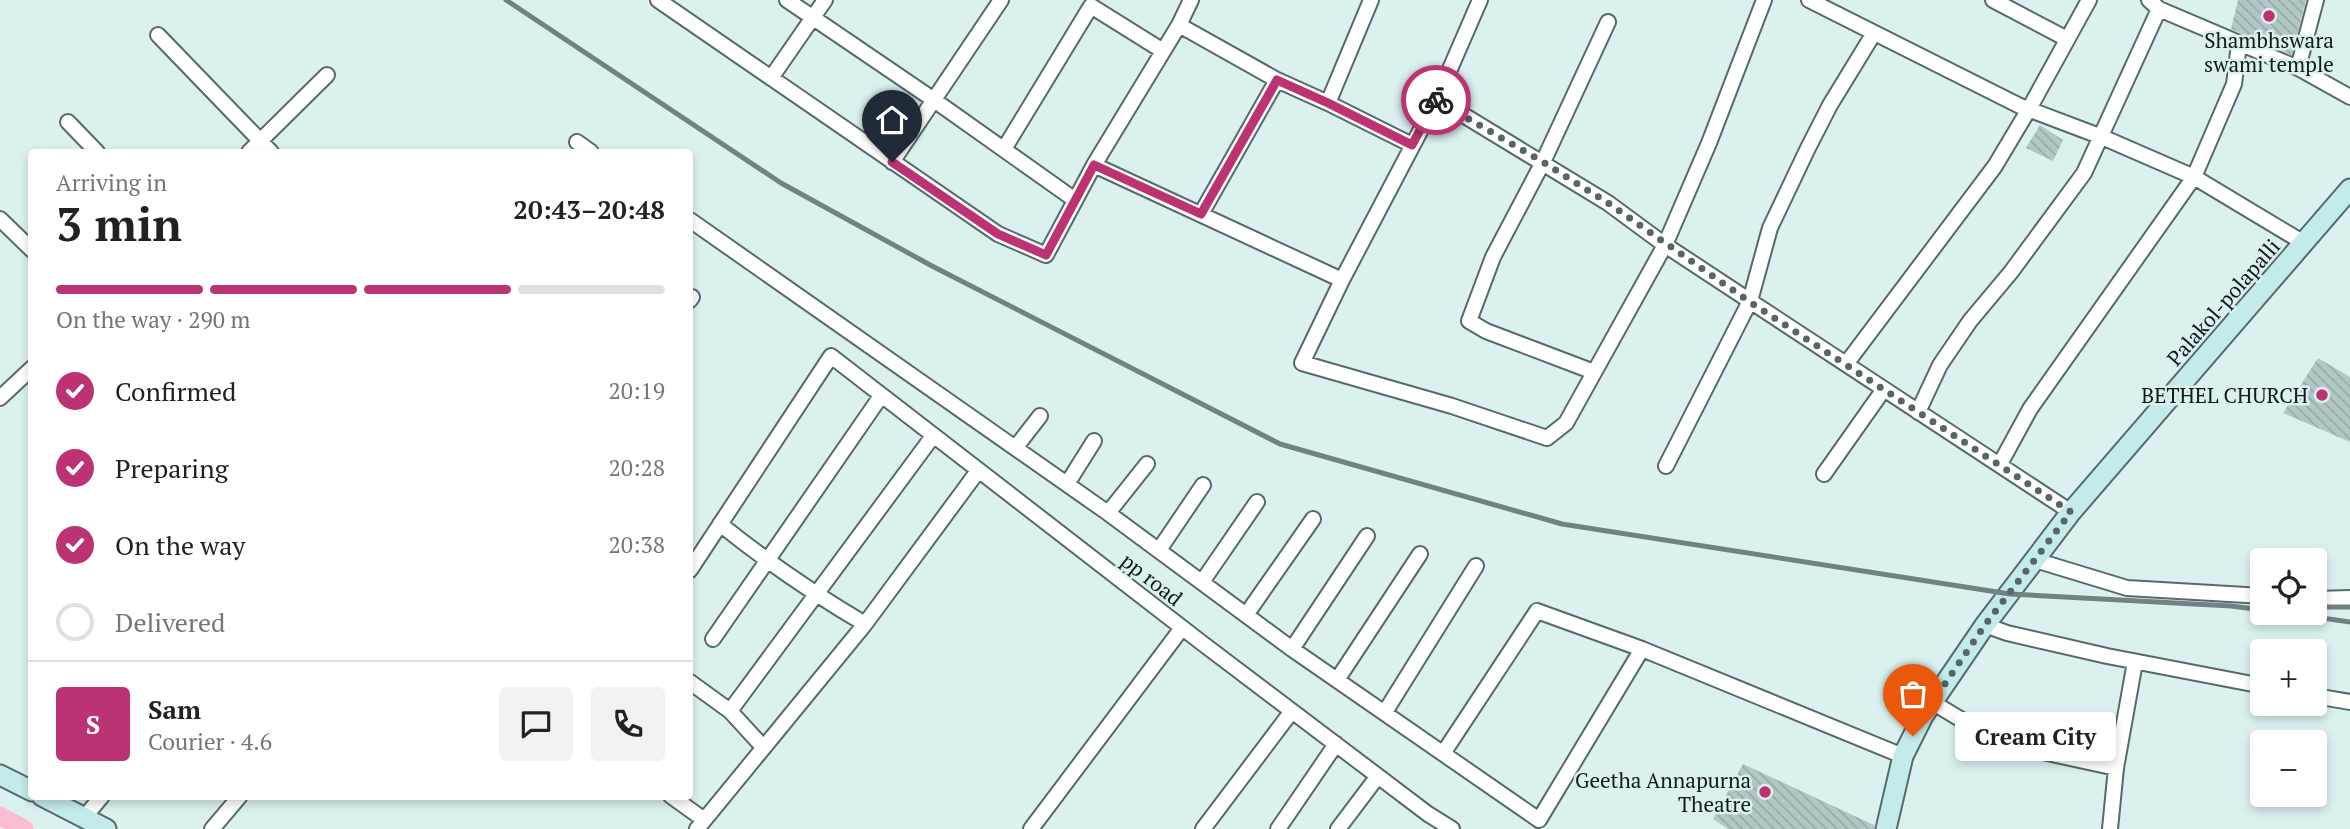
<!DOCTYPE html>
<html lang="en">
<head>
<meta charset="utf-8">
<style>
  :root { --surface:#fff; --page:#f2f2f2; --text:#222; --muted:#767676; --line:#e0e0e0; --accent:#bb3372 }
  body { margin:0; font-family:"PT Serif",serif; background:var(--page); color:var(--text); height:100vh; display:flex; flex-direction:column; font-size:26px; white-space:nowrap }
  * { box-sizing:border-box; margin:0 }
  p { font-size:23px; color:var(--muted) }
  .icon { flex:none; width:38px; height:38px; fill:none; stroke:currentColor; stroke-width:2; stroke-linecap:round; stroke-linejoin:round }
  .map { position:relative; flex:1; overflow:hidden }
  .drawer { position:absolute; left:28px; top:149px; width:665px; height:651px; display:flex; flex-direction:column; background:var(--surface); border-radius:7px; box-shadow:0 4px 10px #0003 }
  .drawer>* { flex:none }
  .buttons { position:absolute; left:2250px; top:548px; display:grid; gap:14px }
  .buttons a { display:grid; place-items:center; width:77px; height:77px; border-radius:7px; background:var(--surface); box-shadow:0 4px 10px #0003; font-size:35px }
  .pin { position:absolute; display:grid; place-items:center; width:60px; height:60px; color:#fff; margin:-72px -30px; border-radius:50% 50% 50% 0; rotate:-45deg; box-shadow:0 0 7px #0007 }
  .pin .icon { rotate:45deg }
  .courier { position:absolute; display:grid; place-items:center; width:70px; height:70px; margin:-35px; border:5px solid #bb3372; border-radius:50%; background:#fff; color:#222; box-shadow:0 2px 9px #0007 }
  .bubble { position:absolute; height:49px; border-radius:7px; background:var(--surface); box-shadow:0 4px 10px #0003; font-size:23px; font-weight:700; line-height:49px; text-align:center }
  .overview em { font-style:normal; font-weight:700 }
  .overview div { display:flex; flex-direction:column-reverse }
  .overview { display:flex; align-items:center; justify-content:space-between; height:119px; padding:0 28px }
  h1 { font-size:46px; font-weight:700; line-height:52px }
  .bar { display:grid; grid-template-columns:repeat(4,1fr); gap:10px 7px; align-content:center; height:84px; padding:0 28px }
  .bar i { height:9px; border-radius:5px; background:var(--line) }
  .bar .current { background:var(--accent) }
  .bar p { grid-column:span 4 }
  .line { display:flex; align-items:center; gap:18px; padding:0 28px; border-top:2px solid var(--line) }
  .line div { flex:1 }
  .round { display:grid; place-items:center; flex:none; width:74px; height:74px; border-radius:7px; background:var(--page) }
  ol { padding:0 28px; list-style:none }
  li { display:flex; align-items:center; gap:21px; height:77px }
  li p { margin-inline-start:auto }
  li .icon { padding:7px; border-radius:50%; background:var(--accent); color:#fff; stroke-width:4 }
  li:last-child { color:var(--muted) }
  li i { width:38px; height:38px; border:4px solid var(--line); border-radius:50% }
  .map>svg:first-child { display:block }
</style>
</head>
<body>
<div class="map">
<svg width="2350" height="829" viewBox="0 0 2350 829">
  <defs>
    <pattern id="building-back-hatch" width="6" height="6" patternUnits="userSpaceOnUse" patternTransform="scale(1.75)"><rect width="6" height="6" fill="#b1c7c6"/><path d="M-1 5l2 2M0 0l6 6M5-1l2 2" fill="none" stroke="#97aaaa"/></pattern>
  </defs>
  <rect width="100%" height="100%" fill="#dbf1f0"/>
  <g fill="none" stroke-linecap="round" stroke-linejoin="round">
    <path stroke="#fcbdd3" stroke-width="19" d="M0 816 24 829"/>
  </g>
  <path fill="url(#building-back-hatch)" d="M2238 0H2306L2292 55 2231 29Z
    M2040 125 2063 140 2053 161 2026 148Z
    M2318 358 2350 377V442L2283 413Z
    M1743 764 1874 825V829H1728L1713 819Z"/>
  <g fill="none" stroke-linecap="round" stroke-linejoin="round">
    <defs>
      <path id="street" d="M658 0 998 234 1046 255 1094 165 1179 25 1191 0
        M787 0 934 100 1075 200
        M1480 0 1437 99 1342 280 1302 363 1452 406 1547 438 1566 423 1665 245 1709 143 1764 0
        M1809 0 2020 106 2102 137 2194 177 2304 243
        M1993 0 2067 39
        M2149 0 2159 9 2298 68 2350 97
        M1179 25 1277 80 1328 103 1412 145
        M158 35 271 152
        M2298 68 2316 0
        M771 78 825 0
        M1437 99 1608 203 1665 245 1750 301 2071 512
        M1328 103 1371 0
        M68 122 97 152
        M577 142 591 152
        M1004 149 1091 6 1163 51
        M249 152 327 75
        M892 162 1001 0
        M1094 165 1342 280
        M1201 214 1277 80
        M0 219 32 250
        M690 220 1108 513 1292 649 1539 820 1642 649
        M690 300 692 297
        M1846 364 1995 166 2029 109 2089 0
        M1594 372 1486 331 1469 321 1493 257 1543 162 1608 22
        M0 398 32 368
        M1918 412 1940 365 1970 321 2011 272 2084 173 2159 9
        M1016 447 1040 416
        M2000 464 2030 409 2194 177 2234 84 2239 44
        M1666 466 1750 301 1770 228 1808 148 1830 105 1874 33
        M1824 474 1884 389
        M1067 484 1094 441
        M1108 513 1147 464
        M720 524C766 561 814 594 865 624
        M1159 550 1203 485
        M2035 560 2127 588 2263 596
        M690 570 831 356 1202 643 1428 814 1452 829
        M1202 582 1257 502
        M2315 599 2350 598
        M1246 615 1313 519
        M1985 625 2007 633 2107 656 2263 686
        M713 639 881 396
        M1292 649 1367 536
        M1337 680 1420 554
        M690 682 730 711 763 747
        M2315 696 2350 702
        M1932 702 1990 737 2020 747 2116 768
        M730 711 933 436
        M1385 712 1476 566
        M1444 752 1537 611 1642 649 1903 756
        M671 796 703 819
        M84 818 102 796
        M212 829 240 796
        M697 829 865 624 978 471
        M1031 829 1182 628
        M1203 829 1292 711
        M1278 829 1336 744
        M1338 829 1378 776
        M2110 829 2116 768 2135 662"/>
      <path id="secondary" d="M0 775 32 791
        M42 796 106 829
        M1886 829 1903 756 1923 716 1985 625 2071 512 2350 189"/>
    </defs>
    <use href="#street" stroke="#576a69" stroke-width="18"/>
    <use href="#secondary" stroke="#576a69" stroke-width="23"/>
    <use href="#street" stroke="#fff" stroke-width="14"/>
    <use href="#secondary" stroke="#c3ebea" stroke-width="19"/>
    <path stroke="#728181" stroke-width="5" d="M506 0 781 183 932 266 1280 444 1562 524 2010 594 2231 606 2263 610
      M2315 607H2350
      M2281 612 2350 622"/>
  </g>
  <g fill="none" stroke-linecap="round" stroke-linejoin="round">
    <path stroke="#586565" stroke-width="7" stroke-dasharray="0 12.6" d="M1436 100 1543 162 1608 203 1750 302 2071 512 1985 625 1923 716 1913 736"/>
    <path stroke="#bb3372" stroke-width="9" d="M892 162 998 234 1046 255 1094 165 1201 214 1277 80 1328 103 1412 145 1436 100"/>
  </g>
  <g fill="#bb3372" stroke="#dbf1f0" stroke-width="2.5">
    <circle cx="2269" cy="16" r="7"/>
    <circle cx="2322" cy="395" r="7"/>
    <circle cx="1765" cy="792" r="7"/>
  </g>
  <g text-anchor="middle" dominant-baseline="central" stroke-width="5" stroke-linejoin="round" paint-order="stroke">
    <g font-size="21" fill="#121a1a" stroke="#dbf1f0" text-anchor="end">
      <text x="2269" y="40" text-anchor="middle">Shambhswara<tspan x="2269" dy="24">swami temple</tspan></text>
      <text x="2308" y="395">BETHEL CHURCH</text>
      <text x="1751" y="780">Geetha Annapurna<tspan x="1751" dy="24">Theatre</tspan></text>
    </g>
    <g font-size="21" fill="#121a1a" stroke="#dbf1f0">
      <text transform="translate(2223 302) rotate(-49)">Palakol-polapalli</text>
      <text transform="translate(1152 579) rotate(38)">pp road</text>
    </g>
  </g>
</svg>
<div class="buttons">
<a><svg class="icon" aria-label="locate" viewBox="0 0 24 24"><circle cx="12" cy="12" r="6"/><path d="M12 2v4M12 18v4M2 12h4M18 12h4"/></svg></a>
<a>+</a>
<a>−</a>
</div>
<div class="pin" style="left:1913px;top:736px;background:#ea580c"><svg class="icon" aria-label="bag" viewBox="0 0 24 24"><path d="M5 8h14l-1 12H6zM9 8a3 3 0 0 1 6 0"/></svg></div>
<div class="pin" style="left:892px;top:162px;background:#1f2937"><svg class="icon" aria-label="home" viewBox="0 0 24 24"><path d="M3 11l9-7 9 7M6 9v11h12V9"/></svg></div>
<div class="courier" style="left:1436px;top:100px"><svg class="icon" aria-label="bike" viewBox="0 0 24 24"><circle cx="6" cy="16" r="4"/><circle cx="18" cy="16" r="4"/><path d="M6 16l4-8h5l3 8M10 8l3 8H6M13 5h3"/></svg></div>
<div class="bubble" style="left:1955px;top:712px;width:161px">Cream City</div>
<section class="drawer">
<div class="overview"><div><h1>3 min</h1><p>Arriving in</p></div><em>20:43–20:48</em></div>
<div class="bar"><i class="current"></i><i class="current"></i><i class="current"></i><i></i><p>On the way · 290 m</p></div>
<ol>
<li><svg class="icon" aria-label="check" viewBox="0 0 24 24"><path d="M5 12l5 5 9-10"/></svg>Confirmed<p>20:19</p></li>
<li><svg class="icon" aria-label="check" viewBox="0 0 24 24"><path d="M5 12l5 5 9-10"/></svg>Preparing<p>20:28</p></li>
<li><svg class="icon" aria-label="check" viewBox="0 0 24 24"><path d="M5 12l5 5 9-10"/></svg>On the way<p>20:38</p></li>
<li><i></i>Delivered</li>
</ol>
<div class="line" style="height:126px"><b class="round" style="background:var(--accent);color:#fff">S</b><div><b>Sam</b><p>Courier · 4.6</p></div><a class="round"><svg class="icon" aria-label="chat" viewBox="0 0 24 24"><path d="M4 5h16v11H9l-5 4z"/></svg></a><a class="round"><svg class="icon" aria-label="phone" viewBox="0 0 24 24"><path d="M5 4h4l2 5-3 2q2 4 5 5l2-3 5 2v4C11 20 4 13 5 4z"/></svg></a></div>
</section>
</div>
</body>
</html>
